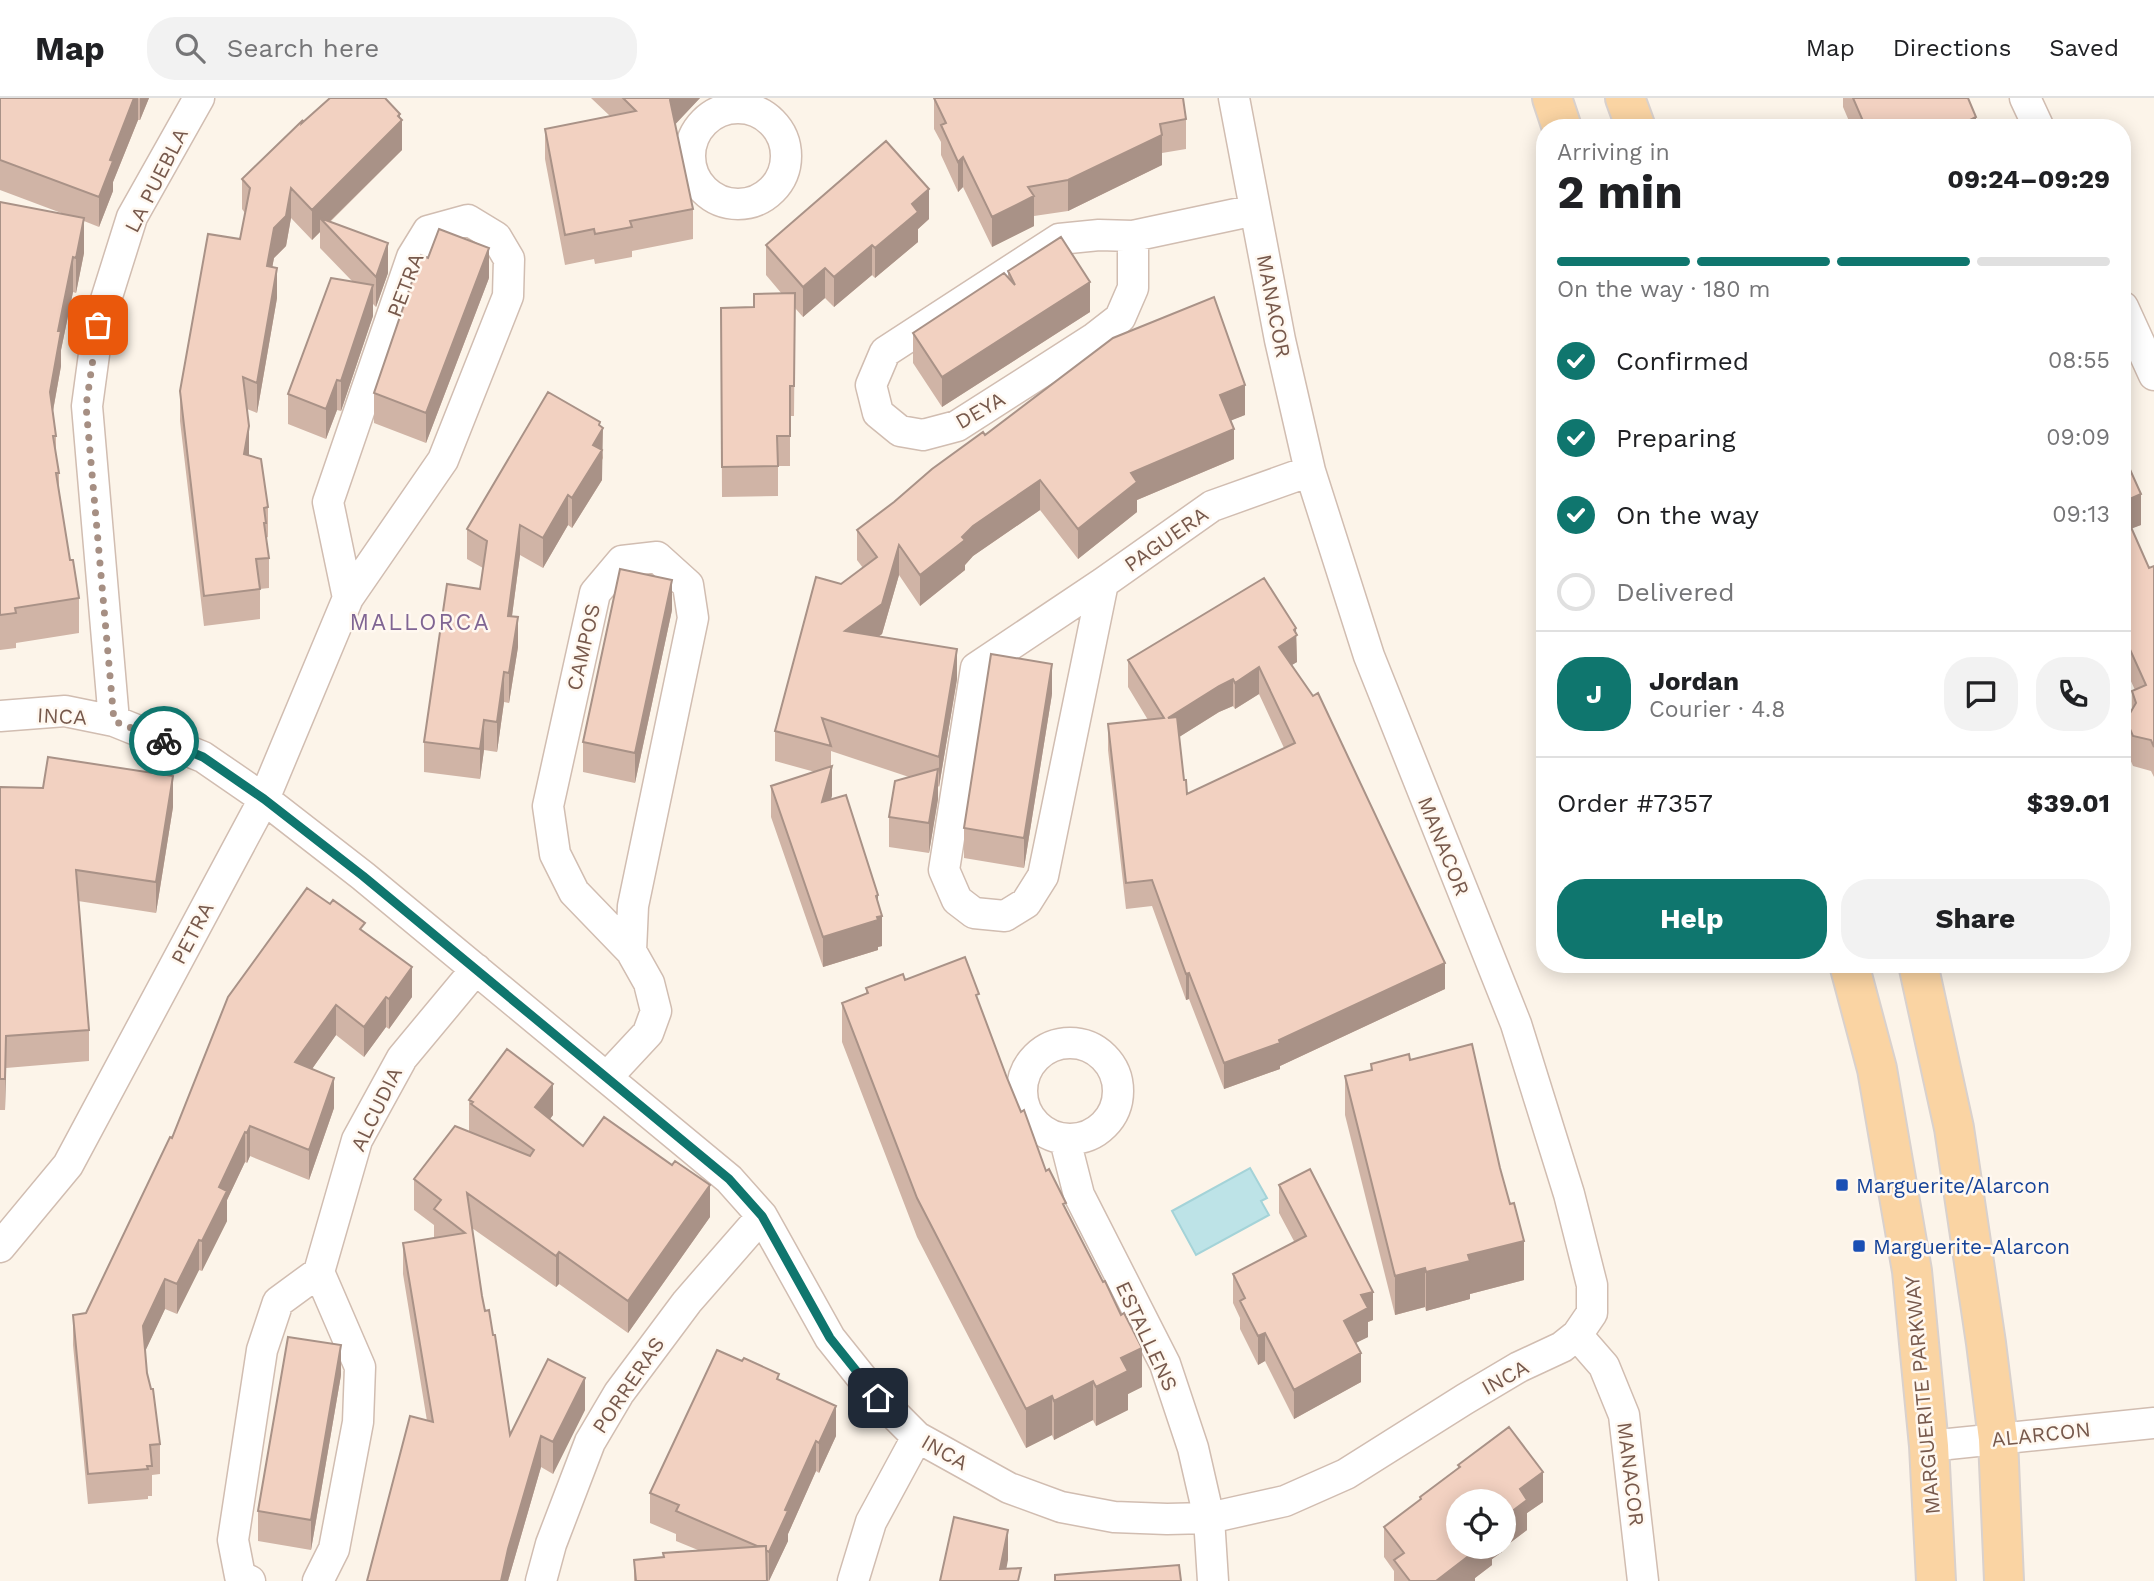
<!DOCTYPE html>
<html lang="en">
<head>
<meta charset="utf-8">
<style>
  :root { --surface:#fff; --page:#f2f2f2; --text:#202124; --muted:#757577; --line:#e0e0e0; --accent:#0f766e }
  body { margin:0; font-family:"Work Sans",sans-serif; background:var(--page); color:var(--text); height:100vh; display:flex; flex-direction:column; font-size:26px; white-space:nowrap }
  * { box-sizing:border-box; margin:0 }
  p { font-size:23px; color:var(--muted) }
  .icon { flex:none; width:38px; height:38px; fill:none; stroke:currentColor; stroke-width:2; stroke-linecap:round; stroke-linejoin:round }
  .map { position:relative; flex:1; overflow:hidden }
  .panel { position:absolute; left:1536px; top:21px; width:595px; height:854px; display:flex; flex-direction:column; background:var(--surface); border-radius:28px; box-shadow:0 4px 18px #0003 }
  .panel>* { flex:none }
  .buttons { position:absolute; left:1446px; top:1391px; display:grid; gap:14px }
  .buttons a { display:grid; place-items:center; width:70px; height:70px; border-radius:50%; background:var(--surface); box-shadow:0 4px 18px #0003; font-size:35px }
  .pin { position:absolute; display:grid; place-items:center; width:60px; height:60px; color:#fff; margin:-30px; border-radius:14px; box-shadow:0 4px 10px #0006 }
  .courier { position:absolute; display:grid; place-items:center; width:70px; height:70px; margin:-35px; border:5px solid #0f766e; border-radius:50%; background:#fff; color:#222; box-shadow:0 2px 9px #0007 }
  .summary em { font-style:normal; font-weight:700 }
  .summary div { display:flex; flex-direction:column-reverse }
  .summary { display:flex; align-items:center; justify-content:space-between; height:119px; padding:0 21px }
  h1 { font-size:46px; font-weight:700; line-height:52px }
  .bar { display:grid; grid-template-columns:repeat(4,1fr); gap:10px 7px; align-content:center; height:84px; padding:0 21px }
  .bar i { height:9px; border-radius:5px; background:var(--line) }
  .bar .current { background:var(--accent) }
  .bar p { grid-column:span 4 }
  .line { display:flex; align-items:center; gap:18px; padding:0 21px; border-top:2px solid var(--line) }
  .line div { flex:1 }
  .round { display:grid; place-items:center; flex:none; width:74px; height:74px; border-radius:28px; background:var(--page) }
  ol { padding:0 21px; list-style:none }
  li { display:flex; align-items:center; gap:21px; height:77px }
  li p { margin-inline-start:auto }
  li .icon { padding:7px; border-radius:50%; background:var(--accent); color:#fff; stroke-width:4 }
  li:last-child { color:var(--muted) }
  li i { width:38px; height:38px; border:4px solid var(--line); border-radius:50% }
  .primary-button { display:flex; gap:14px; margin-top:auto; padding:14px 21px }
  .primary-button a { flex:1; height:80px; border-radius:28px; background:var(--accent); color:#fff; font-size:28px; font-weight:700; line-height:80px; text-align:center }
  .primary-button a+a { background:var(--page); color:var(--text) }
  header { display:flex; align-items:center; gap:42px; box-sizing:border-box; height:98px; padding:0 35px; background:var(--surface); border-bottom:2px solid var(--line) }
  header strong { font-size:33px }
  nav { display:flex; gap:38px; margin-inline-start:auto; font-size:24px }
  .search { width:490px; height:63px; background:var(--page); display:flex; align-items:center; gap:18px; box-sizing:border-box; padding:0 24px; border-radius:28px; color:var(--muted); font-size:26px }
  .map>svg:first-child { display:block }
</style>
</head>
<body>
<header>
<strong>Map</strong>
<div class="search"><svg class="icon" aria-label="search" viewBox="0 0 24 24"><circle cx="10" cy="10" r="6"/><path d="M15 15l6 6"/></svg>Search here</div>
<nav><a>Map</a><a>Directions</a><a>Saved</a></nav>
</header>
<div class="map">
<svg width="2154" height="1483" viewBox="0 0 2154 1483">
  <rect width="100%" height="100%" fill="#fcf4e9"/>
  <path fill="#bde3e7" stroke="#a4d3d8" stroke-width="2" d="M1250 1070 1267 1100 1261 1103 1269 1117 1196 1157 1172 1113Z"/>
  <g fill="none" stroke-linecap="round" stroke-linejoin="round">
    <defs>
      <path id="street" d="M1234 0 1280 242 1310 373 1369 558 1516 926 1569 1096 1592 1187V1215L1577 1237 1604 1268 1624 1317 1643 1483
        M2025 0 2039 30
        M690 58a48 48 0 1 1 96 0a48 48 0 1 1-96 0Z
        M1133 138V190L1120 220 1093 241 957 328 923 337 900 333 878 315 871 287 885 254 1059 141 1099 137 1133 138 1255 112
        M2123 209 2154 277
        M1103 485 1043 778 1026 805 1005 818 974 815 957 802 944 772 976 570 1103 485 1212 408 1310 373
        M0 618 65 613 114 623 203 659 264 701 363 778 729 1081 762 1118 830 1240 878 1300 917 1339 1009 1390 1061 1409 1114 1419 1167 1421 1209 1420 1285 1403 1346 1376 1465 1301 1519 1269 1562 1249 1577 1237
        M114 623 87 308 98 227 132 119 199 0
        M1022 993a48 48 0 1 1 96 0a48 48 0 1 1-96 0Z
        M608 978 648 935 656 913 649 885 631 853 574 794 555 756 548 708 595 495 622 463 657 459 688 487 693 520 633 808 631 853
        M1065 1042 1079 1097 1165 1266 1193 1350 1209 1420 1213 1483
        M0 1149 68 1067 264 701 348 500 443 362 508 198 509 161 496 139 468 122 428 133 412 159 328 404 348 500
        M1929 1348 2154 1325
        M250 1483 240 1478 233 1442 262 1252 278 1204 319 1174 357 1042 402 960 476 871
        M318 1483 334 1451 358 1324 360 1269 319 1174
        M541 1483 551 1446 590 1344 619 1295 687 1204 762 1118
        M853 1483 871 1424 917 1339"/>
      <path id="primary" d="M1552 0 1562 30
        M1625 0 1636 30
        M1849 866 1877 971 1912 1173 1929 1348 1936 1483
        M1918 866 1954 1030 1986 1245 1998 1341 2004 1483"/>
    </defs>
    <use href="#street" stroke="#d1bdb1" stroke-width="33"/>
    <use href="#primary" stroke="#d9d1cd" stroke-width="42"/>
    <use href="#street" stroke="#fff" stroke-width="30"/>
    <use href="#primary" stroke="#fad4a3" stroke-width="38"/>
  </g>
  <path fill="#d0b4a6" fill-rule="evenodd" d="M0 0H149L140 22H138L113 84V93L99 129 84 123V155L76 195 73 194 61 252V268L53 313 56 338V360L59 375V391L70 462 79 500V535L16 545V550L0 552V104L64 116 0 92Z
    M591 0H700L675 26 693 111V141L632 153V159L595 166 594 161 565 167 545 61V31L610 18Z
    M934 0 1186 21V51L1162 55V67L1068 113 1034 118V128L992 149 963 89 958 94 941 57V44L934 31Z
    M1843 0H1968L1976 30H1852L1843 9Z
    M400 20 402 52 330 124 388 175 376 209 373 206V218L341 313 337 312 326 341 288 326V296L352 183 320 150V134L312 142 291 120 286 148 274 160 272 169 277 200 257 315 247 311 249 357 268 409V439L266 440 269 460V490L260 491V521L204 528 180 323V293L240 141 245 115 242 111V81L303 25Z
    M929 121 918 131V144L875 180 872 177 834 209 825 200 803 219 795 210 794 318H790V368H778V398L722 399 721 210 754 209 782 196 766 177V147Z
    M1008 173 1090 214 942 309 913 265V235L1008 179Z
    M489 180 426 345 374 325V295Z
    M1245 317 1231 322 1234 361 1137 402V414L1078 461 1040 412 973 458 965 467V472L920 508 899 477 882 536 878 538 957 581 939 689 938 688V701L929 755 889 749V719L909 679 831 653V701L878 805 882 848 878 849V852L823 869 771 719V688L815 674 775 663V633L863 470 857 462V432L985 337Z
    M600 328 603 360 602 362V382L572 430 568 427 543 470 520 457 512 518 518 549 509 605 504 604 497 654 484 652 480 681 424 674V644L480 491 483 470 467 461V431Z
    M2123 356 2141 427 2131 430 2149 470 2154 468V679L2151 673 2133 668 2126 652V622L2132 613V593L2135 592 2123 566Z
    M672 512 635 685 583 674V644Z
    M1296 536 1297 564 1291 567 1445 891 1280 968V971L1224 991 1189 901 1186 902 1152 808 1126 811 1108 652V626L1148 622 1128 589V562ZM1259 596 1284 650 1187 696 1184 682 1179 639 1219 614 1233 608 1235 611Z
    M1052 596 1024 770 964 760V730Z
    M0 689 173 709 156 815 78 803 89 932V963L6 970 5 1012H0Z
    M365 834 412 899 389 931 386 929 364 959 336 937 312 971 334 1010 309 1082 250 1058 247 1065 245 1064 227 1102V1123L202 1173 199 1172 177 1216 165 1211 145 1253 147 1275 160 1346V1376L152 1377V1398H148V1401L88 1406 73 1247V1217L86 1215 172 1040Z
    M905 882 979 905 1007 980 1046 1073 1066 1112 1142 1289 1128 1296V1312L1096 1328 1093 1322 1054 1342 1052 1337 1026 1350 917 1139 842 944V905L866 896V890Z
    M1410 962 1524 1182 1470 1196V1201L1426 1213 1425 1209 1395 1217 1345 1017V978L1371 972V966Z
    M469 1002 553 1017 550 1021 583 1048 710 1119 628 1235 559 1186 556 1189 472 1130 482 1198 510 1337 585 1312 553 1376 541 1369 508 1483H367L427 1323 403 1176V1145L434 1140V1127L414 1112V1081L469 1033Z
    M1279 1087 1373 1222 1368 1224V1239L1355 1245 1361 1284 1294 1321 1265 1263 1258 1267 1240 1231V1220L1233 1205V1176L1295 1145 1279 1115Z
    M341 1277 311 1452 258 1443V1413Z
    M779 1283 836 1338 819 1375 816 1373 788 1436V1443L769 1483H634V1462L663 1459 698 1452 676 1443V1436L650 1425V1395Z
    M1458 1367 1543 1404 1527 1415V1432L1502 1451V1454L1492 1461V1467L1475 1480V1483H1394V1473L1384 1459V1429L1420 1402V1399L1458 1370Z"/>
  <path fill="#a99287" d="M134 0H138V22L113 84V93L99 129V99L110 62Z
    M140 0H149L140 22Z
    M671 0H700L670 32V2Z
    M400 16V24L402 22V52L326 127 320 120V134L312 142V112Z
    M1976 19V30H1962V26Z
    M1162 37V67L1068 113V82Z
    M963 59V89L958 94V64Z
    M291 90V120L286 148 274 160 267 198V168L274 130Z
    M929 91V121L918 131V144L875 180V150L912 106Z
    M1034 98V128L992 149V119Z
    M84 120V155L76 195V160Z
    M388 145V175L376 209V179Z
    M872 147V177L834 209V179Z
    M489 150V180L426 345V315Z
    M73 159V194L61 252V268L50 329V294L58 233Z
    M277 170V200L257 315V285Z
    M825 170V200L803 219V189Z
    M1090 184V214L942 309V279Z
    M373 187V218L341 313V283Z
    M337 282V312L326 341V311Z
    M1245 287V317L1220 327V297Z
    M600 324V335L603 330 602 382 572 430V400L593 347Z
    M249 328V358L244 356Z
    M1234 331V361L1137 402V414L1078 461V431L1131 375Z
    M1040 382V412L973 458 965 467V472L920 508V477L973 428Z
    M2141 396V427L2123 434V404Z
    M568 397V427L543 470V440Z
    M520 427V457L508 548V518Z
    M899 447V477L882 536 845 563V533Z
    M672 482V512L635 685V655Z
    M518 519V549L509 605V575Z
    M1296 530 1297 564 1279 575V549Z
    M957 551V581L939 689V659Z
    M1052 566V596L1024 770V740Z
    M1259 569V596L1235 611V585Z
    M504 574V604L497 654V624Z
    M1233 581V608L1219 614 1168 646V620L1219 588Z
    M484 622V652L480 681V651Z
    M832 668V698L822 734V704Z
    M938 671V701L929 755V725Z
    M173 678V709L156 815V784Z
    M878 797V819L882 818V848L878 849V852L823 869V839Z
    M1445 865V891L1280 968V971L1224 991V965L1279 942Z
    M412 869V899L389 931V901Z
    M1189 875V901L1186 902V876Z
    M386 899V929L364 959V929Z
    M336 907V937L295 995V964Z
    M6 938V970L5 1012V981Z
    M334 980V1010L309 1082V1052Z
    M553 986V1017L535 1040V1009Z
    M250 1028V1058L247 1065V1035Z
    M245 1034V1064L227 1102V1123L202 1173V1143L219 1089Z
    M710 1087V1119L628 1235V1203Z
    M199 1142V1172L177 1216V1186Z
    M1524 1143V1182L1470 1196V1201L1426 1213V1174L1468 1157Z
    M559 1154V1186L556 1189V1158Z
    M1425 1170V1209L1395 1217V1178Z
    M165 1181V1211L143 1258V1228Z
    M1373 1194V1222L1368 1224V1239L1344 1251V1223L1361 1197Z
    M1265 1235V1263L1258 1267V1238Z
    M341 1247V1277L311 1452V1422Z
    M1142 1250V1289L1128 1296V1312L1096 1328V1289L1121 1260Z
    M1361 1255V1284L1294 1321V1292Z
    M585 1280V1312L553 1376V1344Z
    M1093 1283V1322L1054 1342V1303Z
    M1052 1298V1337L1026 1350V1311Z
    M836 1308V1338L819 1375V1345Z
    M541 1338V1369L508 1483H501L508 1451Z
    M816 1343V1373L788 1436V1443L769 1483V1454L785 1412Z
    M1543 1374V1404L1527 1415V1432L1502 1451V1454L1492 1461V1467L1475 1480V1483H1436L1476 1449H1503V1420L1520 1391Z
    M1008 1432V1462L1004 1483 1000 1471Z"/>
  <path fill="#f2d1c1" stroke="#a99287" stroke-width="2" fill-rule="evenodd" d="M0 0H134L110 62 113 63 99 99 0 62Z
    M330 0H385L400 16 398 18 402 22 312 112 291 90 286 118 274 130 267 168 277 170 257 285 243 279 249 328 244 356 261 361 268 409 264 410 266 425H264L269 460 256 461 260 491 204 498 180 293 208 136 240 141 250 90 242 81 303 22 302 25Z
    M623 0H671L670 2 693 111 630 123 632 129 595 136 594 131 565 137 545 31 636 13Z
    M934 0H1183L1186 21 1160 26 1162 37 1068 82 1028 89 1034 98 992 119 963 59 958 64 941 27 946 25Z
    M1853 0H1968L1976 19 1962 26 1963 30H1866Z
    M886 43 929 91 912 106 918 114 875 150 872 147 834 179 825 170 803 189 766 147Z
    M0 104 84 120 76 160 73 159 58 233H61L50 294 56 338H53L59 375H56L70 462H73L79 500 15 510 16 515 0 517Z
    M320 120 388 145 376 179Z
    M439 131 489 150 426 315 374 295 421 157 428 160Z
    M1061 139 1090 184 942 279 913 235 1004 175 1015 187 1008 173Z
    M331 180 373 187 341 283 337 282 326 311 288 296Z
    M795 195 794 288H790V338H777L778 368 722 369 721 210 754 209V196Z
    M1214 199 1245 287 1220 297 1234 331 1131 375 1137 384 1078 431 1040 382 973 428 962 439 965 442 920 477 899 447 882 506 845 533 957 551 939 659 822 620 831 648 775 633 816 479 841 486 877 459 857 432 894 404 932 371 983 334 985 337 1113 240Z
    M548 294 600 324 599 327 603 330 593 347 602 352 572 400 568 397 543 440 520 427 508 518 518 519 509 575 504 574 497 624 484 622 480 651 424 644 447 486 480 491 487 443 467 431Z
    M2123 356 2141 396 2123 404Z
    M2123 411 2149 470 2154 468V649L2151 642 2133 638 2126 622 2136 605 2132 593 2146 587 2123 536Z
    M620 471 672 482 635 655 583 644Z
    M1264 480 1296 530 1294 532 1297 537 1279 549 1313 598 1318 595 1445 865 1279 942 1280 945 1224 965 1189 875 1186 876 1152 782 1126 785 1108 626 1164 620 1128 562ZM1259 569 1295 645 1187 696 1186 682H1184L1177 619 1168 620 1219 588 1233 581 1235 585Z
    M991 556 1052 566 1024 740 964 730Z
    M48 659 173 678 156 784 76 772 89 932 6 938 5 981H0V689L43 690Z
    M832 668 822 704 846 697 878 797 876 798 882 818 877 819 878 822 823 839 771 688Z
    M938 671 929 725 889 719 895 683Z
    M307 790 330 806 333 802 365 825 360 831 412 869 389 901 386 899 364 929 336 907 295 964 334 980 309 1052 250 1028 247 1035 245 1034 219 1089 227 1093 202 1143 199 1142 177 1186 165 1181 143 1228 147 1275 151 1291H153L160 1346 150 1347 152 1368H147L148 1371 88 1376 73 1217 86 1215 170 1039 172 1040 228 899Z
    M965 859 979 896 976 897 1007 980 1021 1014 1024 1012 1046 1073 1049 1071 1066 1105 1063 1106 1103 1184 1105 1183 1121 1217 1124 1215 1142 1250 1121 1260 1128 1273 1096 1289 1093 1283 1054 1303 1052 1298 1026 1311 917 1100 842 905 868 895 866 890 903 876 905 882Z
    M1472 946 1500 1070 1510 1106 1514 1105 1524 1143 1468 1157 1470 1163 1426 1174 1425 1170 1395 1178 1345 978 1372 972 1371 966 1409 956 1410 962Z
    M507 951 553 986 535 1009 583 1048 604 1019 672 1067 675 1063 710 1087 628 1203 559 1154 556 1158 467 1095 482 1198 485 1213 489 1212 493 1237H495L510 1337 548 1261 585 1280 553 1344 541 1338 508 1451 501 1483H367L410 1318 433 1324 403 1145 465 1135 434 1111 441 1102 414 1081 455 1028 530 1058 534 1052 471 1006 473 1004 469 1002Z
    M1310 1071 1373 1194 1361 1197 1368 1210 1344 1223 1361 1255 1294 1292 1265 1235 1258 1238 1240 1203 1245 1200 1233 1176 1306 1138 1279 1087Z
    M288 1239 341 1247 311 1422 258 1413Z
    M717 1252 742 1263 744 1260 779 1276 777 1281 836 1308 819 1345 816 1343 785 1412 788 1413 769 1454 766 1452V1448H757L676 1413 679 1407 650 1395Z
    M1509 1329 1543 1374 1520 1391 1527 1402 1503 1420V1404H1458V1449H1476L1473 1451 1475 1453 1436 1483H1410L1394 1462 1404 1455 1384 1429 1421 1401 1420 1399 1460 1369 1458 1367Z
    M954 1419 1008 1432 1000 1471 1021 1470 1018 1483H940Z
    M766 1448 767 1483H636L634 1462 664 1459 663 1455Z
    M1179 1467 1181 1483H1055V1477Z"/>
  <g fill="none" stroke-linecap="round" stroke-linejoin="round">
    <path stroke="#a68f83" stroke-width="7" stroke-dasharray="0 12.6" d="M98 227 86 308 114 623 164 643"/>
    <path stroke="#0f766e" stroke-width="9" d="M164 643 203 659 264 701 363 778 729 1081 762 1118 830 1240 878 1300"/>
  </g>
  <g fill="#1a4fb4" stroke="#fff8f0" stroke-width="2.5">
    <rect x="1835" y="1080" width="14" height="14" rx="3.5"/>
    <rect x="1852" y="1141" width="14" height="14" rx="3.5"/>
  </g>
  <g text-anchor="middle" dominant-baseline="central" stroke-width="5" stroke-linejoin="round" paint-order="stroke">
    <g font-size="21" fill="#77594c" stroke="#fff8f0">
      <text transform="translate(156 82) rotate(-63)">LA PUEBLA</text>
      <text transform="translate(405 187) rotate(-69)">PETRA</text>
      <text transform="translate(1274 208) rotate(79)">MANACOR</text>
      <text transform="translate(980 312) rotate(-30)">DEYA</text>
      <text transform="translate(1166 441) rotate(-35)">PAGUERA</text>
      <text transform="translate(583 549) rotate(-77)">CAMPOS</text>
      <text transform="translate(62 618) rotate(3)">INCA</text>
      <text transform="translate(1444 748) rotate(68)">MANACOR</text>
      <text transform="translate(192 835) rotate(-62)">PETRA</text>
      <text transform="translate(376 1011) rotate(-64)">ALCUDIA</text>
      <text transform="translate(1147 1238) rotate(65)">ESTALLENS</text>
      <text transform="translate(1505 1279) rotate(-29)">INCA</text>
      <text transform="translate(628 1287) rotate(-56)">PORRERAS</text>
      <text transform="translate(1922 1297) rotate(-95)">MARGUERITE PARKWAY</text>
      <text transform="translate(2041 1336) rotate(-6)">ALARCON</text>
      <text transform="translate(945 1354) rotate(30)">INCA</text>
      <text transform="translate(1631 1376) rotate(83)">MANACOR</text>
    </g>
    <g font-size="21" fill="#164399" stroke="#fff8f0" text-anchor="start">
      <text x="1856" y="1087">Marguerite/Alarcon</text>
      <text x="1873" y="1148">Marguerite-Alarcon</text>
    </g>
    <g font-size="23" letter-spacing="2" fill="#806593" stroke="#fff8f0">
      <text x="420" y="524">MALLORCA</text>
    </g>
  </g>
</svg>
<div class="buttons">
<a><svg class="icon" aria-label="locate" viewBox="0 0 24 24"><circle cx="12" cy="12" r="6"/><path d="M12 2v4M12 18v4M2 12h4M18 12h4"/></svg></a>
</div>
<div class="pin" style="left:98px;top:227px;background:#ea580c"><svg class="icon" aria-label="bag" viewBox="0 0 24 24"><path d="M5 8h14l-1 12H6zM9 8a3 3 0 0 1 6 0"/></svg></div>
<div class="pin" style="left:878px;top:1300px;background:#1f2937"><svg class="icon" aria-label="home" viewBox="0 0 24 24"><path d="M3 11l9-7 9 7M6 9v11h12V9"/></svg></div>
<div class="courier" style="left:164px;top:643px"><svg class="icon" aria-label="bike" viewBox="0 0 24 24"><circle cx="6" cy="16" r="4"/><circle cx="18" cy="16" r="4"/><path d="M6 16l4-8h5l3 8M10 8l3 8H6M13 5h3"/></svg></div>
<section class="panel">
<div class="summary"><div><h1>2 min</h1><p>Arriving in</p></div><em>09:24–09:29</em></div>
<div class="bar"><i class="current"></i><i class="current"></i><i class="current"></i><i></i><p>On the way · 180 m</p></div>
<ol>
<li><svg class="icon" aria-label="check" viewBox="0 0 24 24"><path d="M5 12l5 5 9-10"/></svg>Confirmed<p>08:55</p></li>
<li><svg class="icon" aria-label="check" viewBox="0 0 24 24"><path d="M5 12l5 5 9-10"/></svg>Preparing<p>09:09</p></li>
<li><svg class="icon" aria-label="check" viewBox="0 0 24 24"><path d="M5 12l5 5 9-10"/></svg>On the way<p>09:13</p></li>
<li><i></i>Delivered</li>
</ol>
<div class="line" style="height:126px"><b class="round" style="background:var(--accent);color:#fff">J</b><div><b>Jordan</b><p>Courier · 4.8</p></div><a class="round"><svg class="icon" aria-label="chat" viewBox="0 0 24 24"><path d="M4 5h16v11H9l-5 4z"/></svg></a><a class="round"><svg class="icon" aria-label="phone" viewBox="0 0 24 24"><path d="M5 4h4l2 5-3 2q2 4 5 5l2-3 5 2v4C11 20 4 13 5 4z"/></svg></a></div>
<div class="line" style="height:91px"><div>Order #7357</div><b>$39.01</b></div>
<div class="primary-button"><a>Help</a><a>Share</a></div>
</section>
</div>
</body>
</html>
